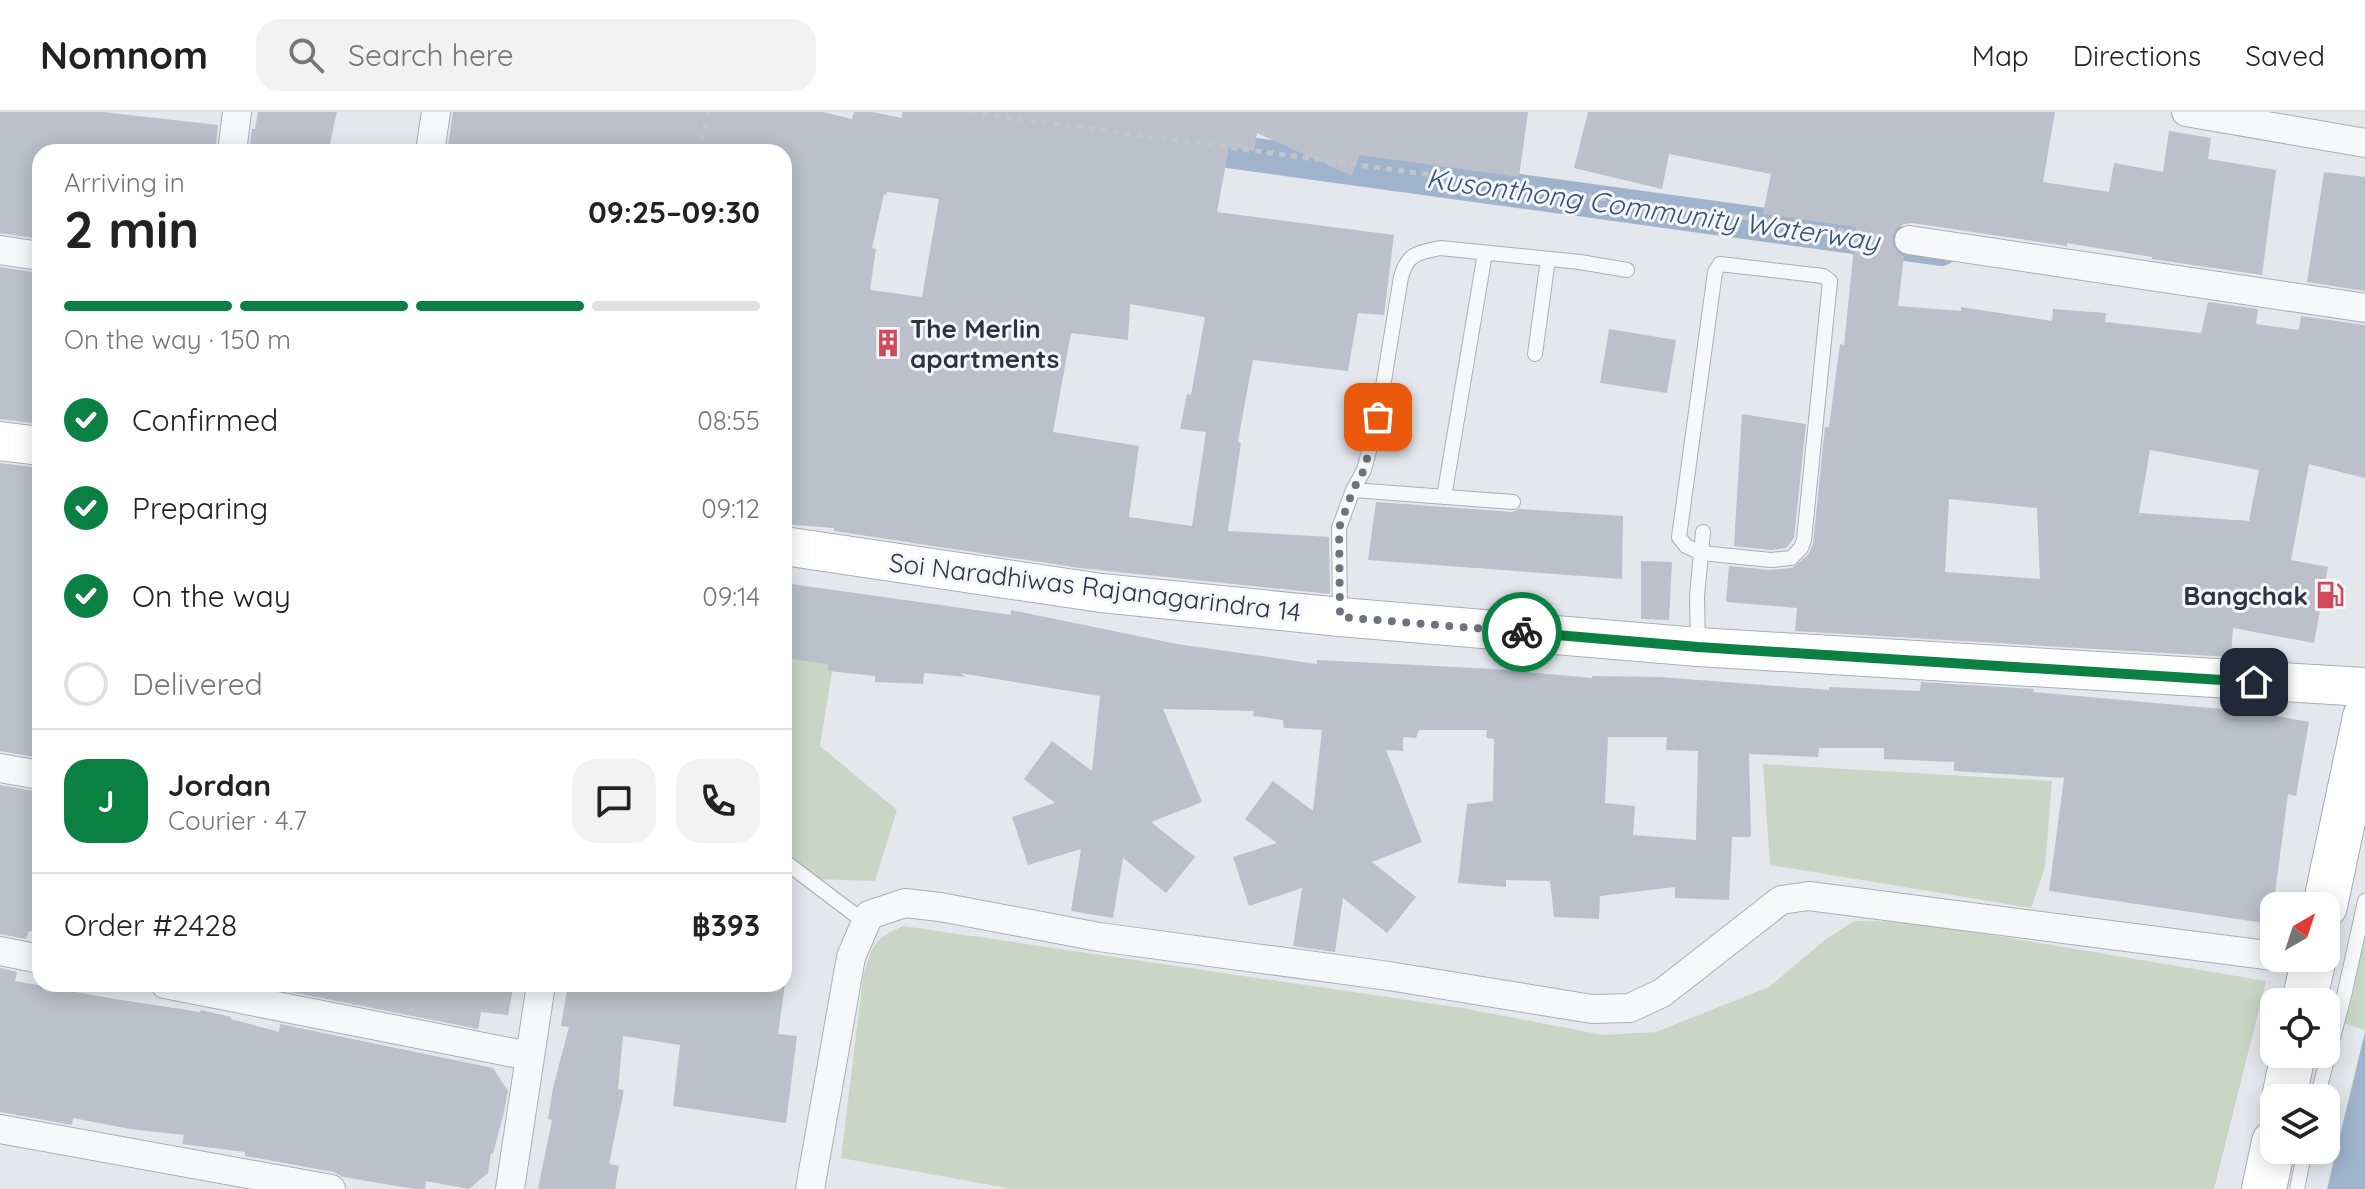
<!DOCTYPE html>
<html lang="en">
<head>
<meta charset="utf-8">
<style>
  :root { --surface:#fff; --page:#f2f2f2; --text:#222; --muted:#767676; --line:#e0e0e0; --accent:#0b8043 }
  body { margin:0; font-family:Quicksand,sans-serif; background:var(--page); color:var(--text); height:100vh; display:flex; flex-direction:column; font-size:30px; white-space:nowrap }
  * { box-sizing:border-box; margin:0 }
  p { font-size:26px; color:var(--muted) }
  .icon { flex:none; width:44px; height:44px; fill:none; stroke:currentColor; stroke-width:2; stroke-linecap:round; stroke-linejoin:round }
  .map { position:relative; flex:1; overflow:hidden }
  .details { position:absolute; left:32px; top:32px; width:760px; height:848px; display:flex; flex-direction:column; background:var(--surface); border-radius:24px; box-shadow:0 4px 20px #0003 }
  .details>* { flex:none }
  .needle { width:52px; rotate:39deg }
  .tools { position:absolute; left:2260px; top:780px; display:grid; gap:16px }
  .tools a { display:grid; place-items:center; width:80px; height:80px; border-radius:16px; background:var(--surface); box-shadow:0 4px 20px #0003; font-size:40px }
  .pin { position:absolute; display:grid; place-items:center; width:68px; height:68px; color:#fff; margin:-34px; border-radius:16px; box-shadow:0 4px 12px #0006 }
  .courier { position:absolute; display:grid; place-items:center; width:80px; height:80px; margin:-40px; border:6px solid #0b8043; border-radius:50%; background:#fff; color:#222; box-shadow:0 2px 10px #0007 }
  .overview em { font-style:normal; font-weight:700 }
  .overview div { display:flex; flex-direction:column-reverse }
  .overview { display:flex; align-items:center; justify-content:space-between; height:136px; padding:0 32px }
  h1 { font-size:52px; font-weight:700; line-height:60px }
  .bar { display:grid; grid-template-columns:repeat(4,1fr); gap:12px 8px; align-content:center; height:96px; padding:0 32px }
  .bar i { height:10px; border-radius:6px; background:var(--line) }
  .bar .selected { background:var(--accent) }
  .bar p { grid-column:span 4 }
  .line { display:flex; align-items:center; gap:20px; padding:0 32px; border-top:2px solid var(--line) }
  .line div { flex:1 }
  .round { display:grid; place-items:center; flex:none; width:84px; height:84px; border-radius:24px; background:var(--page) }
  ol { padding:0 32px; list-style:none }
  li { display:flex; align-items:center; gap:24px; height:88px }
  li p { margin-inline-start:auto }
  li .icon { padding:8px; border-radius:50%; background:var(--accent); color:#fff; stroke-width:4 }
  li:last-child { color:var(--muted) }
  li i { width:44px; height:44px; border:4px solid var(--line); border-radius:50% }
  header { display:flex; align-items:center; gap:48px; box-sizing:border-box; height:112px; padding:0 40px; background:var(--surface); border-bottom:2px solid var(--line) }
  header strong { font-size:38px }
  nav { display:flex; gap:44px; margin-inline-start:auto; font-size:28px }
  .search { width:560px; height:72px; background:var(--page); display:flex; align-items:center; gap:20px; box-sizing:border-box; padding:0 28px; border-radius:24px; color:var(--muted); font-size:30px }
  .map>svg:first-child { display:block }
</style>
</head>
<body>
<header>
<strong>Nomnom</strong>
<div class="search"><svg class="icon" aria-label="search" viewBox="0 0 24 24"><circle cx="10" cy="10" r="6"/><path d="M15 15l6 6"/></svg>Search here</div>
<nav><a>Map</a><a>Directions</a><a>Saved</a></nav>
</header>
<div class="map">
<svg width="2365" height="1077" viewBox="0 0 2365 1077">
  <rect width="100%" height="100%" fill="#e4e7ec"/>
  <path fill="#c9d6c5" d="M784 540 834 548 820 634 897 698 875 769 784 766Z
    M1763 652 2052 669 2045 755 2031 796 1770 753Z
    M1854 809 1915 810 2266 869 2214 1077H1013L841 1046 863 866C871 835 873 827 903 814L1462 896 1603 923 1656 920 1769 875 1826 827Z
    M2365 813V918L2343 911Z"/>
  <path fill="#9fb4cc" d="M2365 920V1077H2327Z"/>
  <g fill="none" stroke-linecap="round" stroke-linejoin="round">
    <path stroke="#9fb4cc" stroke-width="34" d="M1184 33 1941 137"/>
  </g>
  <path fill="#bbc0ca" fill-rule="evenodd" d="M0 0H102L218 13 215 40H40V127L0 121Z
    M258 0H337L328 40H249L252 17H255Z
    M453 0H823L852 7 854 0H872L902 6V0H1528L1519 65 1359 43 1352 64 1257 21 1254 39 1229 35 1217 100 1394 123 1384 203 1358 201 1348 259 1253 248 1245 290 1238 330 1241 331 1228 419 1329 425 1330 482 1080 456 834 419V416L784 412V40H447ZM887 80 939 87 922 185 870 178 876 137 872 136 884 82 887 83ZM1130 192 1205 205 1191 283 1187 282 1180 317 1206 320 1192 414 1129 405 1139 334 1053 320 1071 221 1128 228Z
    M1588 0H2055L2043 70 2109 80 2114 51 2163 60 2169 19 2211 26 2208 47 2276 58 2262 163 2152 147V145L2067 131V134L1912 111 1904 112 1896 117 1892 126 1894 135 1898 141 1904 144 1898 194 1961 199V195L2052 209 2053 197 2106 201 2105 210 2201 221 2208 190 2258 197 2256 212 2299 218 2301 204 2365 213V366L2309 352 2291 448 2328 455 2314 531 2233 516 2231 545 1795 519 1797 496 1726 490 1729 454 1770 458 1792 456 1808 443 1813 432 1825 315H1829L1840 232 1844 233 1856 115 1763 102 1771 62 1669 42 1662 77 1574 56ZM2150 338 2259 358 2249 409 2139 401ZM1949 387 2037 396 2040 467 1945 460Z
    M2324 60 2365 65V179L2307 170Z
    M0 155 40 161V312L0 307Z
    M1609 217 1676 228 1667 281 1600 271Z
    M1742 302 1806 312 1794 426 1786 436 1771 438 1734 434Z
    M0 351 40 356V646L0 639Z
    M1376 390 1512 400 1520 397 1623 404 1622 467 1368 448Z
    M1641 449 1672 450 1669 508 1641 507Z
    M784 471 1011 503V498L1177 532 1317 552V548L1493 557 1592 566V564L1660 565 1829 578V575L1920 579 1921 570 2034 577 2033 580 2255 600 2309 610 2296 684 2288 682 2271 812 2049 779 2064 666 1954 659V650L1884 647V636H1819L1818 645 1749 642 1751 725H1732L1729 788 1675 786V775L1600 784 1599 807 1554 805 1550 769 1506 768V775L1458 771 1467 692 1493 689 1494 627 1486 626 1487 618H1419L1416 626 1403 625V639L1386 638 1422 730 1372 750 1416 785 1387 821 1343 786 1335 840 1293 834 1302 776 1249 794 1233 745 1277 731 1245 707 1273 669 1313 699 1322 618 1284 616 1283 608 1253 604 1254 599 1163 597 1202 690 1151 710 1195 745 1166 781 1123 746 1113 806 1071 799 1081 737 1028 753 1012 705 1055 691 1024 667 1052 629 1092 659 1100 584 960 561 966 565 924 561 923 572 875 570V564L828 559V552L785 546ZM1608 625H1667L1666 638 1698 639 1696 728 1633 723 1635 694 1605 691Z
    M0 673 40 680V821L29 819 26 827 0 822Z
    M0 856 17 860 15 869 115 887 200 900 201 898 231 905V907L279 920 280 912 493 956 508 979 504 1000 493 1042 491 1041 488 1061 469 1077 426 1069 425 1077H415L343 1065 334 1060 245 1044V1040L182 1032 184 1023 130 1017 73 1006 72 1013 0 1000Z
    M287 872H514L508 903 481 900 478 917 286 879Z
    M568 872H785L778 922 797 924 786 1011 673 994 680 933 623 924 618 977 624 978 609 1052 619 1054 615 1077H538L552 1008 548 1007 553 976 569 915 561 914Z"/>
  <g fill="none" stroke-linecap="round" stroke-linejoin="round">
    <defs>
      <path id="lane" d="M1720 152 1823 164 1830 169 1804 428 1801 436 1791 446 1771 448 1701 441 1686 434 1679 425 1715 160Z
        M1535 242 1548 147
        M1353 378 1513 390
        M1444 385 1485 141
        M1340 505 1339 416 1353 378 1364 358 1378 305 1401 165C1408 141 1417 141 1440 136L1580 150 1627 158
        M1698 535 1697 484 1703 420
        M784 749 866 811
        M2317 986 2344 884 2365 789
        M2297 1077 2305 1038"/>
      <path id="street" d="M2186 0 2365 31
        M232 40 237 0
        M430 40 436 0
        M1909 128 2365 196
        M0 138 40 144
        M0 656 40 663
        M0 839 40 847
        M165 872 529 944
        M0 1017 331 1077
        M510 1077 541 872
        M810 1077 851 845 869 803 905 791 940 795 1099 825 1389 864 1592 897 1630 896 1662 881 1781 788 1809 784 2274 844"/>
      <path id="secondary" d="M0 329 40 334
        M784 434 1101 481 1340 505 1698 535 2365 575"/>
      <path id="primary" d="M2325 794 2365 605
        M2304 890 2314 846
        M2284 986 2293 942
        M2264 1077 2274 1030"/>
    </defs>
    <use href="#lane" stroke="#a9aeb7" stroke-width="16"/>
    <use href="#street" stroke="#a9aeb7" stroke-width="30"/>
    <use href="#secondary" stroke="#a9aeb7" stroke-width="40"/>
    <use href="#primary" stroke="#a3abb8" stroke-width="46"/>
    <path stroke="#c2c5cb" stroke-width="5" stroke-dasharray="6 6" stroke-linecap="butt" d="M970 0 1880 124
      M700 40 708 0"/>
    <use href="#lane" stroke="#f7f8fa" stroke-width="14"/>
    <use href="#street" stroke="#f7f8fa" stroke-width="28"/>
    <use href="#secondary" stroke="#fff" stroke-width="38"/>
    <use href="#primary" stroke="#fff" stroke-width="44"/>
  </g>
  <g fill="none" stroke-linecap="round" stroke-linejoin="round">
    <path stroke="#6c737f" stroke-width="8" stroke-dasharray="0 14.4" d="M1378 305 1364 358 1353 378 1339 416 1340 505 1522 520"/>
    <path stroke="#0b8043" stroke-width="10" d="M1522 520 1698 535 2254 570"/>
  </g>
  <defs>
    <symbol id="building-bare" viewBox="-9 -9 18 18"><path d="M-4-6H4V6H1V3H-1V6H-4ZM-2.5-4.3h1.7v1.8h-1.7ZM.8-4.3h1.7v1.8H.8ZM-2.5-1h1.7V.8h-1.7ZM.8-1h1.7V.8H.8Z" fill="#d1495b" stroke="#f4f6f9" stroke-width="2.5" paint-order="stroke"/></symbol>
    <symbol id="fuel-bare" viewBox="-9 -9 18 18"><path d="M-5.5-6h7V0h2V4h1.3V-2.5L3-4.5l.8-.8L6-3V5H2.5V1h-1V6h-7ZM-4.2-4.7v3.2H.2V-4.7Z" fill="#d1495b" stroke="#f4f6f9" stroke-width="2.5" paint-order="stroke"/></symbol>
  </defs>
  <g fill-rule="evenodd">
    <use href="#building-bare" x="868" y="211" width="40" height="40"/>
    <use href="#fuel-bare" x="2310" y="463" width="40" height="40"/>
  </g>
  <g text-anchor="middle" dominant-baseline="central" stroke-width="6" stroke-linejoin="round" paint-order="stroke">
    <g font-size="26" font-weight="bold" fill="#2b3445" stroke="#f4f6f9" text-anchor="start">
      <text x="910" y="216">The Merlin<tspan x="910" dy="30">apartments</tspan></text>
      <text x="2308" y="483" text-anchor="end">Bangchak</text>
    </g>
    <g font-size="26" fill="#2b3445" stroke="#f4f6f9">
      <text transform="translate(1095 475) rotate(7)">Soi Naradhiwas Rajanagarindra 14</text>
    </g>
    <g font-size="28" font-style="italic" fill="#34527a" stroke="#f4f6f9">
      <text transform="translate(1653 97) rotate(8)">Kusonthong Community Waterway</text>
    </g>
  </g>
</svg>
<div class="tools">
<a><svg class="needle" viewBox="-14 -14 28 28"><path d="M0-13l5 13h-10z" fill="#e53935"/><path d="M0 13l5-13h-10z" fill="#767676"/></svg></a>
<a><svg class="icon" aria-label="locate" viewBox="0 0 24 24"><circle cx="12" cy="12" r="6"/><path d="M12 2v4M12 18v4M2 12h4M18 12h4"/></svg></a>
<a><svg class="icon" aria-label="layers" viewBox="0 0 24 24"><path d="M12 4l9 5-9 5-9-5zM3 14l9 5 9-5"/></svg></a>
</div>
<div class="pin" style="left:1378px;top:305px;background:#ea580c"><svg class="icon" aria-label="bag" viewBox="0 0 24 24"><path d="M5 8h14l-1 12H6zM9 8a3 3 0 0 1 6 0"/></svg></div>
<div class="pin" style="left:2254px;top:570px;background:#1f2937"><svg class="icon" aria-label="home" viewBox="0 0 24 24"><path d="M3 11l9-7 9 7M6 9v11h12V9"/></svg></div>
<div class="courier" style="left:1522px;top:520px"><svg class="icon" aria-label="bike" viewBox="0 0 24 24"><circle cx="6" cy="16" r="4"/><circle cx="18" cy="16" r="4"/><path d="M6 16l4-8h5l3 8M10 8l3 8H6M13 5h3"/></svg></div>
<section class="details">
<div class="overview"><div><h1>2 min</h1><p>Arriving in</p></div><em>09:25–09:30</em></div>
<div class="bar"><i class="selected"></i><i class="selected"></i><i class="selected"></i><i></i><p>On the way · 150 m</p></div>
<ol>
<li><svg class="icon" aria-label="check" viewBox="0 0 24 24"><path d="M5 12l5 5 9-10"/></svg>Confirmed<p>08:55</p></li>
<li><svg class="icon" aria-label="check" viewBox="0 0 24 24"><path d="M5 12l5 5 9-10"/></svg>Preparing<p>09:12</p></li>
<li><svg class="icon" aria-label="check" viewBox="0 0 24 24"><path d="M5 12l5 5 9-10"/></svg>On the way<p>09:14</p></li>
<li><i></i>Delivered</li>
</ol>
<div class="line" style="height:144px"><b class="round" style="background:var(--accent);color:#fff">J</b><div><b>Jordan</b><p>Courier · 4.7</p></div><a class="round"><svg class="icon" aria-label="chat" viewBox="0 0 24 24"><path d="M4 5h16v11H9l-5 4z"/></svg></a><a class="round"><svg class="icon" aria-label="phone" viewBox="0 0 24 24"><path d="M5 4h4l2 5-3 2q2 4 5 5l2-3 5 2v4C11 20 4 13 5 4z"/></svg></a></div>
<div class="line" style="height:104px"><div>Order #2428</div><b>฿393</b></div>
</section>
</div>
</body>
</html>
